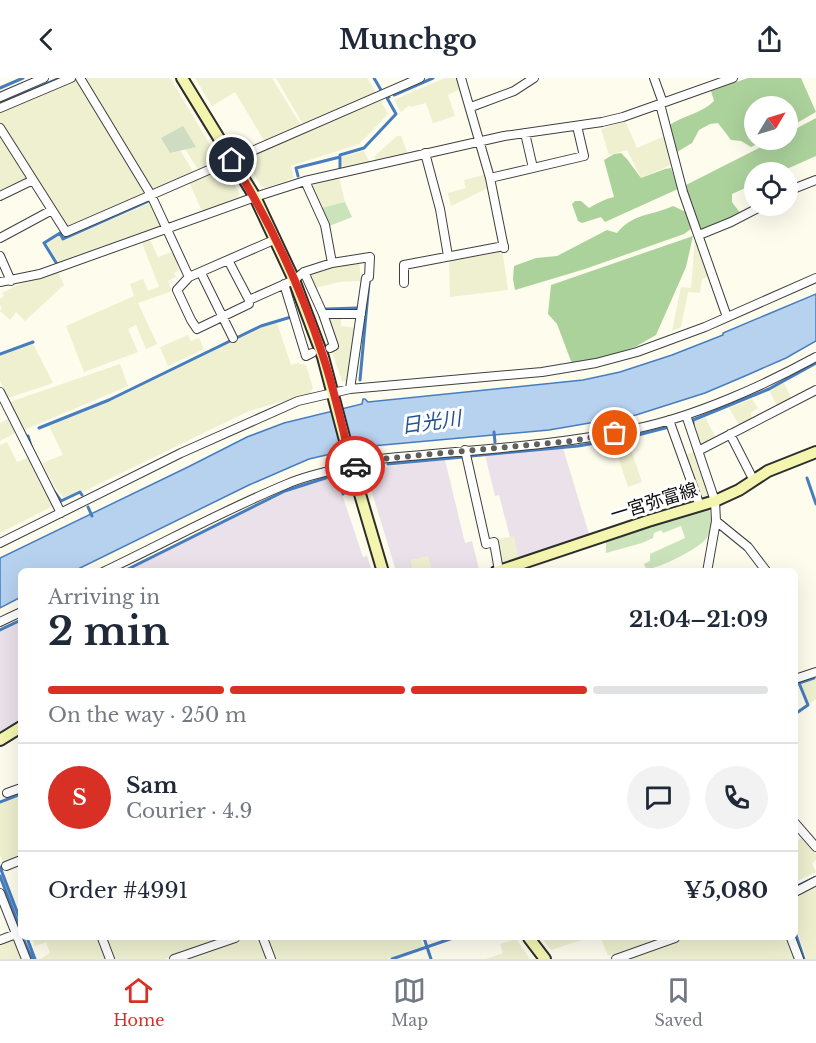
<!DOCTYPE html>
<html lang="en">
<head>
<meta charset="utf-8">
<style>
  :root { --surface:#fff; --page:#f2f2f3; --text:#1f2937; --muted:#747a83; --line:#e0e1e3; --accent:#d93025 }
  body { margin:0; font-family:"Libre Baskerville","Noto Sans JP",serif; background:var(--page); color:var(--text); height:100vh; display:flex; flex-direction:column; font-size:22px; white-space:nowrap }
  * { box-sizing:border-box; margin:0 }
  p { font-size:20px; color:var(--muted) }
  .icon { flex:none; width:33px; height:33px; fill:none; stroke:currentColor; stroke-width:2; stroke-linecap:round; stroke-linejoin:round }
  .map { position:relative; flex:1; overflow:hidden }
  .details { position:absolute; left:18px; top:490px; width:780px; height:372px; display:flex; flex-direction:column; background:var(--surface); border-radius:9px; box-shadow:0 6px 24px #0002 }
  .details>* { flex:none }
  .needle { width:39px; rotate:52deg }
  .controls { position:absolute; left:744px; top:18px; display:grid; gap:12px }
  .controls a { display:grid; place-items:center; width:54px; height:54px; border-radius:50%; background:var(--surface); box-shadow:0 6px 24px #0002; font-size:30px }
  .pin { position:absolute; display:grid; place-items:center; width:51px; height:51px; color:#fff; margin:-26px; border:3px solid #fff; border-radius:50%; box-shadow:0 2px 6px #0007 }
  .courier { position:absolute; display:grid; place-items:center; width:60px; height:60px; margin:-30px; border:4px solid #d93025; border-radius:50%; background:#fff; color:#222; box-shadow:0 2px 8px #0007 }
  .overview em { font-style:normal; font-weight:700 }
  .overview div { display:flex; flex-direction:column-reverse }
  .overview { display:flex; align-items:center; justify-content:space-between; height:102px; padding:0 30px }
  h1 { font-size:39px; font-weight:700; line-height:45px }
  .bar { display:grid; grid-template-columns:repeat(4,1fr); gap:9px 6px; align-content:center; height:72px; padding:0 30px }
  .bar i { height:8px; border-radius:4px; background:var(--line) }
  .bar .current { background:var(--accent) }
  .bar p { grid-column:span 4 }
  .line { display:flex; align-items:center; gap:15px; padding:0 30px; border-top:2px solid var(--line) }
  .line div { flex:1 }
  .round { display:grid; place-items:center; flex:none; width:63px; height:63px; border-radius:32px; background:var(--page) }
  header { display:flex; justify-content:space-between; align-items:center; height:78px; padding:0 30px; background:var(--surface); font-size:27px; font-weight:700 }
  .tabs { display:flex; justify-content:space-around; align-items:center; height:84px; border-top:2px solid var(--line); background:var(--surface); font-size:16px; color:var(--muted) }
  .tabs a { display:grid; justify-items:center; gap:3px }
  .tabs .current { color:var(--accent) }
  .map>svg:first-child { display:block }
</style>
</head>
<body>
<header><svg class="icon" aria-label="back" viewBox="0 0 24 24"><path d="M15 5l-7 7 7 7"/></svg>Munchgo<svg class="icon" aria-label="share" viewBox="0 0 24 24"><path d="M12 15V3M7 8l5-5 5 5M5 13v7h14v-7"/></svg></header>
<div class="map">
<svg width="816" height="881" viewBox="0 0 816 881">
  <rect width="100%" height="100%" fill="#fdfced"/>
  <path fill="#eae1ea" d="M563 370 589 456 518 481 514 459H510L499 417 495 418 485 377Z
    M445 382 465 465 472 463 479 491 470 494 432 493 428 479 411 482 413 493H396L366 395 390 388Z
    M338 397 342 416 363 479 367 478 372 493H125L285 415Z
    M21 543V643L0 655V553Z"/>
  <path fill="#eef0d0" d="M77 0 147 116 68 149H65L0 45V33Z
    M83 0H170L218 80V84L199 93 185 71 195 69 170 74 180 72 194 95 151 113Z
    M195 0H272L302 49 265 64 235 14 212 28Z
    M276 0H367L377 16 304 48Z
    M445 0H459L462 10 448 17 455 38 433 45 426 25 411 29 410 27 401 34 394 22Z
    M380 21 388 36 359 66 291 88 294 100 265 110 261 108 246 83 247 78Z
    M625 43 637 70 667 57 673 86 641 100 627 72 609 77 601 51Z
    M0 56 27 98 26 101 0 114Z
    M397 58H401L408 76 376 84 374 79 378 75Z
    M364 73 370 85 343 91 342 79Z
    M222 89 226 92 240 116 238 119 202 133 189 104Z
    M487 96 490 109 451 128 448 115 466 110 464 102Z
    M339 99 345 124 321 130 310 108Z
    M152 124 163 146 161 150 59 185 46 165 60 157 63 163Z
    M698 159 711 198 702 201 700 215 688 214 681 249 672 253 681 209 691 210 695 160Z
    M150 162 158 179 175 173 180 185 177 187 179 192 174 195 176 199 168 203 172 213 138 225 157 266 146 271 136 247 128 251 138 274 84 294 66 248 134 218 130 206 143 201 148 213 159 209 142 165Z
    M502 170 508 212 450 219 449 180Z
    M359 182 361 203 339 204 315 210 309 196 334 186Z
    M58 194 64 207 25 243 16 234 10 242 0 233 2 230 0 227V221L4 218 2 215 20 206Z
    M341 238V248L357 250 348 304 342 303 331 271 326 239Z
    M277 245 291 287 298 285 306 287 313 310 310 316 249 333 82 414 81 412 64 420 55 409 42 385 63 377 49 348 109 324 262 249Z
    M188 257 191 263 199 260 204 271 168 288 160 269Z
    M33 266 53 305 8 320 0 303V277Z
    M120 286 128 308 24 352 10 324Z
    M784 305 792 321 777 328 769 312Z
    M752 321 758 330 751 335 752 341 739 347 729 330Z
    M705 339 716 360 702 367 699 366 694 352V343Z
    M10 340 17 354 0 363V345Z
    M627 360 642 404 628 409 613 363Z
    M7 364 17 384 30 379 55 427 0 455V367Z
    M694 374 709 416 708 420 701 421 685 377Z
    M514 458 518 481 503 485 501 483 498 461Z
    M428 478 432 493H413L411 482Z
    M816 601V621L809 626 801 606Z
    M21 718V778L3 785 0 777V726Z
    M804 758 816 774V782L812 785 816 794 795 804V765Z
    M816 808V881H807L795 847V819Z
    M32 860H99L106 881H40L50 875 46 864 35 868Z
    M106 860H226L164 881H113Z
    M246 860H260L268 881H185Z
    M267 860H420L423 868 387 881H275Z
    M542 860H588L551 872Z
    M601 860H661L608 878Z
    M684 860H788L795 881H622Z
    M14 861 21 881H0V864Z
    M516 861 530 881H486L503 875 500 866Z"/>
  <path fill="#cae3bb" d="M345 124 352 139 327 149 321 130Z
    M709 431C712 442 713 452 705 462 697 471 657 492 646 491L644 486 650 483V476L685 460 681 448 663 455 661 452 654 455 653 460 642 465 606 475V463L628 455Z"/>
  <path fill="#acd29c" d="M748 0H801L816 34 788 50V28H754V62H765L751 69 741 63 731 62 718 45 710 46 699 52 692 65 677 74 674 72 668 48C682 38 703 35 714 23L711 13Z
    M816 40V78L780 94H754V106L732 116V124L741 136 700 154 684 108 775 62H788V55Z
    M621 75 627 81 641 100 665 91 671 90 678 111 605 144 601 139 582 145 578 143 572 126 575 123H581L589 130C597 125 605 121 614 119L604 82 614 76Z
    M673 128 686 134 691 151 684 156 585 191 515 212 513 201 514 188 536 180 557 178 607 152 617 155C633 135 651 138 673 128Z
    M693 158 686 189 656 257 635 269 597 282 574 286 571 283 557 246 548 236 551 207Z"/>
  <path fill="#cfdcc1" d="M183 48 196 69 170 75 161 60Z"/>
  <path fill="#b7d2ef" stroke="#467dbe" stroke-width="1.5" d="M816 216V263L786 280 745 298 705 315 636 337 549 352 361 369 309 381 249 407 74 493 21 494V519L0 530V480L188 389 247 359 284 345 362 326 363 321H365L368 324 583 302 620 294 672 277 723 257V255Z"/>
  <g fill="none" stroke-linecap="round" stroke-linejoin="round">
    <path stroke="#467dbe" stroke-width="3" d="M374 0 381 12
      M0 10 23 0
      M394 17 433 0
      M1 25 60 0
      M340 91V77L364 70 396 36 387 20 389 19
      M298 98 296 90 340 79
      M57 186 44 165 60 155 63 161 151 122
      M326 231 358 230
      M0 276 33 264
      M360 302 369 204
      M693 348V342L769 311 816 285
      M39 350 109 322 261 248 291 239
      M494 354 495 364
      M28 358 31 368
      M471 378 578 368 630 359 669 349
      M388 386 463 379
      M807 400 816 426
      M53 412 61 423 80 414 82 417
      M88 429 92 438
      M122 494 285 413 338 396 343 416
      M0 552 21 542
      M795 636 808 627 799 605 814 600
      M795 680V681
      M0 724 21 716
      M0 789 21 844
      M0 798 21 853
      M795 809 816 799
      M795 854 804 881
      M23 860 32 881
      M27 860 35 881
      M424 860 431 881
      M392 881 453 860"/>
    <defs>
      <path id="minor" d="M80 0 151 117 189 199
        M461 0 490 100 504 170
        M654 0 663 25
        M0 19 44 0
        M660 26 683 114 727 239
        M471 29 514 13 534 0
        M0 30 71 0
        M0 50 66 154 420 0
        M525 55 533 90
        M425 75 440 131 448 178
        M490 100 584 78 577 48
        M305 103 325 147 332 185
        M788 113 816 102
        M0 118 33 102
        M699 157 731 144 762 128
        M0 160 52 132
        M0 178 11 203
        M228 182 249 222V226L197 251 191 242 177 212 189 199 276 161
        M304 194 323 236 334 268 330 270
        M201 195 233 260
        M0 204 40 196 255 119 305 103 504 58 602 44 623 39 733 0
        M404 205V187L504 168
        M284 206 306 278 312 275
        M249 222 294 202 304 194 332 185 370 179 369 199 366 200 350 311
        M323 236H361
        M0 314 61 435
        M686 337 715 423 716 443 707 494
        M669 342 700 428
        M730 356 753 401
        M465 372 486 466 494 464 499 493
        M698 373 816 312
        M716 443 748 469 767 494
        M0 465 181 375 298 323 350 311 542 294 596 285 637 274 705 249 816 200
        M103 494C164 465 224 432 287 406 317 393 349 390 380 381 465 372 551 369 634 351 694 339 763 308 816 279
        M0 544 21 534
        M795 601 816 594
        M7 715 21 710
        M795 745 816 769
        M6 788 21 782
        M795 814 816 803
        M0 815 26 881
        M102 860 110 881
        M263 860 271 881
        M791 860 799 881
        M0 862 16 856
        M174 881 235 860
        M616 881 675 860"/>
      <path id="secondary" d="M182 0 255 119 294 202 323 279 352 389 383 494
        M496 494 648 443 715 423 739 412 768 393 816 374
        M0 662 21 649
        M529 860 545 881"/>
    </defs>
    <use href="#minor" stroke="#3f3f3f" stroke-width="10"/>
    <use href="#secondary" stroke="#2e2e2e" stroke-width="14"/>
    <use href="#minor" stroke="#fff" stroke-width="8"/>
    <use href="#secondary" stroke="#f4f6af" stroke-width="10"/>
  </g>
  <g fill="none" stroke-linecap="round" stroke-linejoin="round">
    <path stroke="#60605b" stroke-width="6" stroke-dasharray="0 10.8" d="M355 388 380 381 572 363 615 355"/>
    <path stroke="#d93025" stroke-width="8" d="M232 82C270 144 301 209 323 278 335 314 343 352 352 389L355 388"/>
  </g>
  <g text-anchor="middle" dominant-baseline="central" stroke-width="6" stroke-linejoin="round" paint-order="stroke">
    <g font-size="18" fill="#0c0c0c" stroke="#fff">
      <text transform="translate(654 424) rotate(-17)">一宮弥富線</text>
    </g>
    <g font-size="20" font-style="italic" fill="#24518f" stroke="#fff">
      <text transform="translate(431 344) rotate(-8)">日光川</text>
    </g>
  </g>
</svg>
<div class="controls">
<a><svg class="needle" viewBox="-14 -14 28 28"><path d="M0-13l5 13h-10z" fill="#e53935"/><path d="M0 13l5-13h-10z" fill="#747a83"/></svg></a>
<a><svg class="icon" aria-label="locate" viewBox="0 0 24 24"><circle cx="12" cy="12" r="6"/><path d="M12 2v4M12 18v4M2 12h4M18 12h4"/></svg></a>
</div>
<div class="pin" style="left:615px;top:355px;background:#ea580c"><svg class="icon" aria-label="bag" viewBox="0 0 24 24"><path d="M5 8h14l-1 12H6zM9 8a3 3 0 0 1 6 0"/></svg></div>
<div class="pin" style="left:232px;top:82px;background:#1f2937"><svg class="icon" aria-label="home" viewBox="0 0 24 24"><path d="M3 11l9-7 9 7M6 9v11h12V9"/></svg></div>
<div class="courier" style="left:355px;top:388px"><svg class="icon" aria-label="car" viewBox="0 0 24 24"><path d="M5 17H2v-5l4-1 3-4h7l3 4 3 1v5h-3M9 17h6M6 11h13"/><circle cx="7" cy="17" r="2"/><circle cx="17" cy="17" r="2"/></svg></div>
<section class="details">
<div class="overview"><div><h1>2 min</h1><p>Arriving in</p></div><em>21:04–21:09</em></div>
<div class="bar"><i class="current"></i><i class="current"></i><i class="current"></i><i></i><p>On the way · 250 m</p></div>
<div class="line" style="height:108px"><b class="round" style="background:var(--accent);color:#fff">S</b><div><b>Sam</b><p>Courier · 4.9</p></div><a class="round"><svg class="icon" aria-label="chat" viewBox="0 0 24 24"><path d="M4 5h16v11H9l-5 4z"/></svg></a><a class="round"><svg class="icon" aria-label="phone" viewBox="0 0 24 24"><path d="M5 4h4l2 5-3 2q2 4 5 5l2-3 5 2v4C11 20 4 13 5 4z"/></svg></a></div>
<div class="line" style="height:78px"><div>Order #4991</div><b>¥5,080</b></div>
</section>
</div>
<nav class="tabs">
<a class="current"><svg class="icon" aria-label="home" viewBox="0 0 24 24"><path d="M3 11l9-7 9 7M6 9v11h12V9"/></svg>Home</a>
<a><svg class="icon" aria-label="map" viewBox="0 0 24 24"><path d="M3 6l6-2 6 2 6-2v14l-6 2-6-2-6 2zM9 4v14M15 6v14"/></svg>Map</a>
<a><svg class="icon" aria-label="saved" viewBox="0 0 24 24"><path d="M7 4h10v16l-5-4-5 4z"/></svg>Saved</a>
</nav>
</body>
</html>
